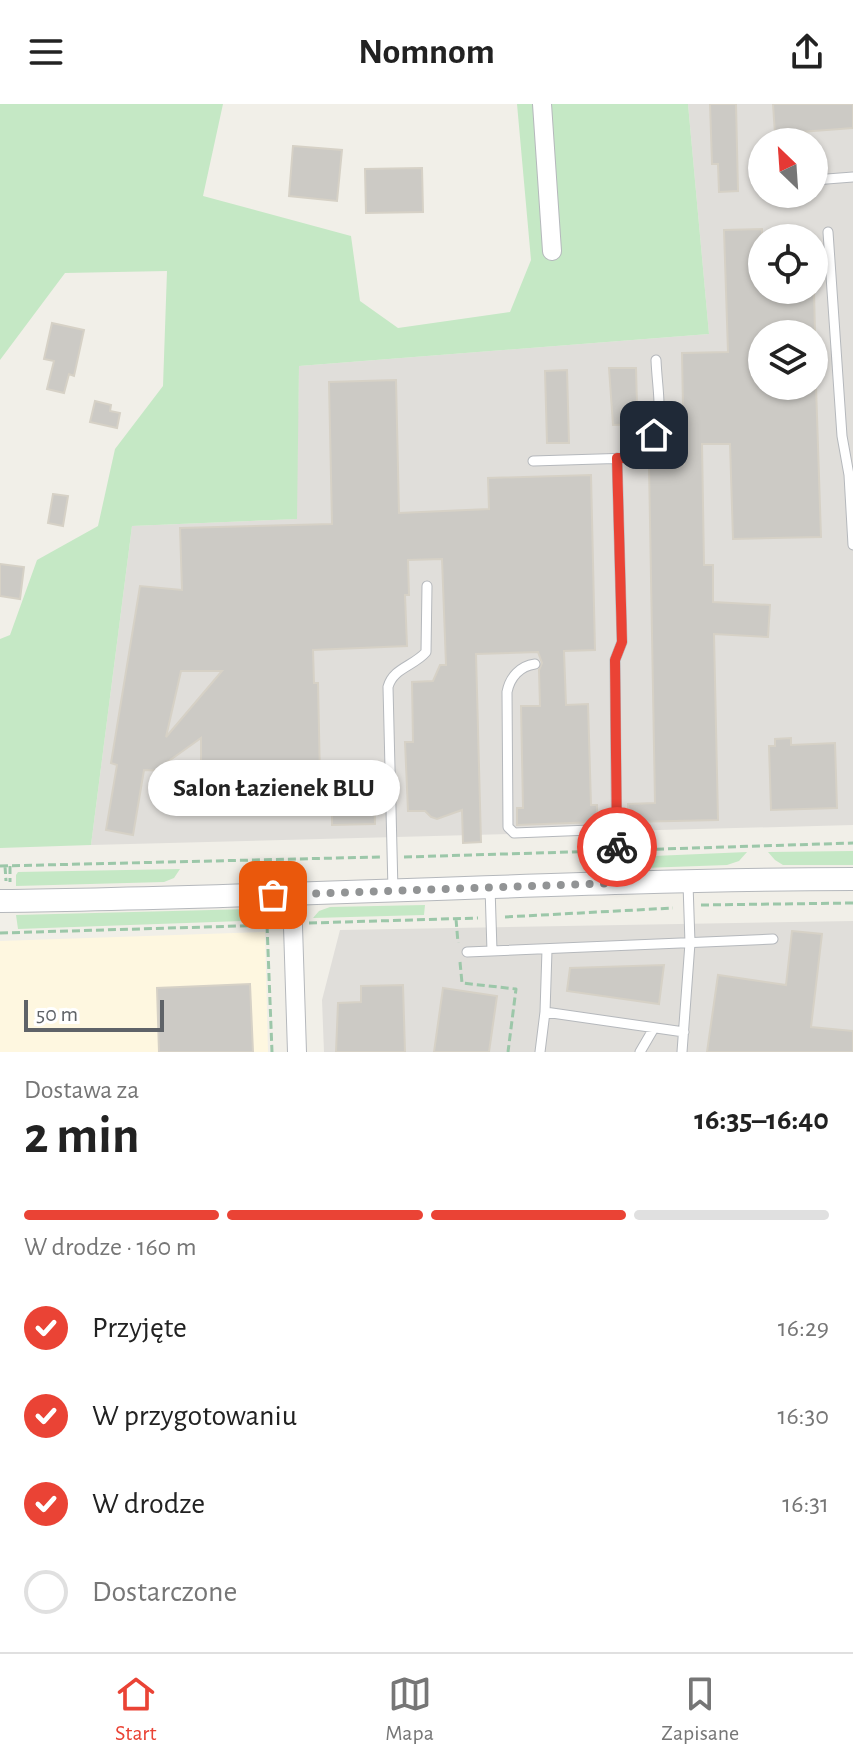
<!DOCTYPE html>
<html lang="pl">
<head>
<meta charset="utf-8">
<style>
  :root { --surface:#fff; --page:#f6f6f6; --text:#222; --muted:#767676; --line:#e0e0e0; --accent:#ea4335 }
  body { margin:0; font-family:"Alegreya Sans",sans-serif; background:var(--page); color:var(--text); height:100vh; display:flex; flex-direction:column; font-size:30px; white-space:nowrap }
  * { box-sizing:border-box; margin:0 }
  p { font-size:26px; color:var(--muted) }
  .icon { flex:none; width:44px; height:44px; fill:none; stroke:currentColor; stroke-width:2; stroke-linecap:round; stroke-linejoin:round }
  .map { position:relative; height:948px; overflow:hidden }
  .panel { display:flex; flex-direction:column; background:var(--surface); flex:1 }
  .panel>* { flex:none }
  .needle { width:52px; rotate:335deg }
  .fabs { position:absolute; left:748px; top:24px; display:grid; gap:16px }
  .fabs a { display:grid; place-items:center; width:80px; height:80px; border-radius:50%; background:var(--surface); box-shadow:0 2px 6px #0004; font-size:40px }
  .scale { position:absolute; left:24px; bottom:20px; width:140px; box-sizing:border-box; padding-left:8px; border:4px solid #5f6368; border-top:0; font-size:22px; line-height:28px; white-space:nowrap; color:#5f6368; -webkit-text-stroke:6px #fff; paint-order:stroke }
  .pin { position:absolute; display:grid; place-items:center; width:68px; height:68px; color:#fff; margin:-34px; border-radius:16px; box-shadow:0 4px 12px #0006 }
  .courier { position:absolute; display:grid; place-items:center; width:80px; height:80px; margin:-40px; border:6px solid #ea4335; border-radius:50%; background:#fff; color:#222; box-shadow:0 2px 10px #0007 }
  .bubble { position:absolute; height:56px; border-radius:28px; background:var(--surface); box-shadow:0 2px 6px #0004; font-size:26px; font-weight:700; line-height:56px; text-align:center }
  .overview em { font-style:normal; font-weight:700 }
  .overview div { display:flex; flex-direction:column-reverse }
  .overview { display:flex; align-items:center; justify-content:space-between; height:136px; padding:0 24px }
  h1 { font-size:52px; font-weight:700; line-height:60px }
  .bar { display:grid; grid-template-columns:repeat(4,1fr); gap:12px 8px; align-content:center; height:96px; padding:0 24px }
  .bar i { height:10px; border-radius:6px; background:var(--line) }
  .bar .active { background:var(--accent) }
  .bar p { grid-column:span 4 }
  ol { padding:0 24px; list-style:none }
  li { display:flex; align-items:center; gap:24px; height:88px }
  li p { margin-inline-start:auto }
  li .icon { padding:8px; border-radius:50%; background:var(--accent); color:#fff; stroke-width:4 }
  li:last-child { color:var(--muted) }
  li i { width:44px; height:44px; border:4px solid var(--line); border-radius:50% }
  header { display:flex; justify-content:space-between; align-items:center; height:104px; padding:0 24px; background:var(--surface); font-size:36px; font-weight:700 }
  .menu { display:flex; justify-content:space-around; align-items:center; height:112px; border-top:2px solid var(--line); background:var(--surface); font-size:22px; color:var(--muted) }
  .menu a { display:grid; justify-items:center; gap:4px }
  .menu .active { color:var(--accent) }
  .map>svg:first-child { display:block }
</style>
</head>
<body>
<header><svg class="icon" aria-label="menu" viewBox="0 0 24 24"><path d="M4 6h16M4 12h16M4 18h16"/></svg>Nomnom<svg class="icon" aria-label="share" viewBox="0 0 24 24"><path d="M12 15V3M7 8l5-5 5 5M5 13v7h14v-7"/></svg></header>
<div class="map">
<svg width="853" height="948" viewBox="0 0 853 948">
  <rect width="100%" height="100%" fill="#f1efe8"/>
  <path fill="#fef7e0" d="M265 828 268 948H0V837Z"/>
  <path fill="#e0deda" fill-rule="evenodd" d="M688 0H853V721L91 741 132 422 296 415 299 262 709 230ZM762 38H814V90H762ZM762 134H814V186H762ZM762 230H814V282H762Z
    M853 817V948H324L322 896 340 826Z"/>
  <path fill="#c5e8c5" d="M0 0H223L203 92 351 132 360 197 398 224 510 208 531 156 517 0H688L709 230 299 262 297 415 132 422 91 741 0 744V535L10 531 37 456 98 422 115 345 163 282 167 167 65 169 0 256Z
    M853 747V761H783L775 756 768 748Z
    M747 748 739 757 727 761 643 764 634 760 630 753Z
    M180 765 174 774 164 778 16 782V771L18 768Z
    M425 801 424 811 313 814 319 807 330 803Z
    M251 805 265 809 272 816 18 825 16 811Z"/>
  <path fill="#cccac5" stroke="#d6d1c6" stroke-width="2" fill-rule="evenodd" d="M710 0H736L738 87 719 88 718 60H712Z
    M773 0H853V24L775 30Z
    M293 42 342 46 337 97 289 92Z
    M422 64 423 108 366 109 365 65Z
    M762 125V186H814L815 230H762V282H816L821 433 733 435 730 340H702L704 461H713V498L770 501 768 533 714 530 718 716 629 718 628 700 655 699 649 361 684 360 682 249 728 248 724 126Z
    M52 219 84 226 74 272 69 270 64 289 47 285 54 257 44 255Z
    M609 264H636L637 301H641V320L613 321Z
    M567 266 569 339H547L545 267Z
    M396 276 399 409 489 405 488 374 591 371 595 546 564 547 566 601 588 600 591 701H597V718L517 721V704H523L521 602H540L539 566 542 559 538 548 476 550 481 738 463 739 462 706 437 715 431 713 425 707H408L405 638H413L412 578 433 577 440 561H446L442 455 408 456 409 491H405L407 542 313 546 314 579H318L320 674H350V677L374 676 375 720 332 721V707L254 709 253 659H201V634L166 659 164 667 144 666 133 731 106 726 117 661 111 659 140 482 182 486 180 424 332 420 329 278ZM181 567H222L166 633Z
    M95 297 111 301 110 307 120 309 117 324 90 318Z
    M53 390 68 392 63 422 48 419Z
    M0 460 24 463 20 495 0 492Z
    M791 634V641L835 639 837 704 771 706 769 642H775V635Z
    M792 827 822 830 811 923 853 927V948H707L718 871 786 881Z
    M664 861 659 900 567 887 570 864Z
    M250 880 253 948H159L157 884Z
    M403 881 405 948H336L338 899 361 898V882Z
    M443 884 497 892 489 948H434Z"/>
  <g fill="none" stroke-linecap="round" stroke-linejoin="round">
    <defs>
      <path id="service" d="M814 76 853 73
        M828 128 842 332 849 371 853 441
        M617 354 622 538 615 556 617 779
        M533 357 631 354C669 323 658 301 656 256
        M535 560C520 562 510 573 507 588L508 723 514 729 617 725
        M490 783 492 847
        M393 786 388 583C393 564 414 562 426 548L427 482
        M467 848 773 835
        M545 908 684 928
        M540 948 545 908 547 846
        M640 948 654 924
        M682 948 690 839 688 780"/>
      <path id="minor" d="M542 0 552 147
        M292 791 297 948"/>
      <path id="tertiary" d="M0 797C284 794 569 776 853 775"/>
    </defs>
    <use href="#service" stroke="#b5b8bc" stroke-width="11"/>
    <use href="#minor" stroke="#b5b8bc" stroke-width="20"/>
    <use href="#tertiary" stroke="#b5b8bc" stroke-width="24"/>
    <path stroke="#9cc7a9" stroke-width="3" stroke-dasharray="8 4" stroke-linecap="butt" d="M632 746 853 739
      M404 753 604 747
      M0 762 380 753
      M5 762 6 777
      M10 762V778
      M701 801 853 799
      M505 813 673 804
      M456 815 458 839
      M309 819 478 814
      M267 821 272 948
      M0 829 274 821
      M460 858 462 879 516 885 508 948"/>
    <use href="#service" stroke="#fff" stroke-width="9"/>
    <use href="#minor" stroke="#fff" stroke-width="18"/>
    <use href="#tertiary" stroke="#fff" stroke-width="22"/>
  </g>
  <g fill="none" stroke-linecap="round" stroke-linejoin="round">
    <path stroke="#929495" stroke-width="8" stroke-dasharray="0 14.4" d="M273 791 617 779V743"/>
    <path stroke="#ea4335" stroke-width="10" d="M617 743 615 556 622 538 617 354H631L654 331"/>
  </g>
</svg>
<div class="fabs">
<a><svg class="needle" viewBox="-14 -14 28 28"><path d="M0-13l5 13h-10z" fill="#e53935"/><path d="M0 13l5-13h-10z" fill="#767676"/></svg></a>
<a><svg class="icon" aria-label="locate" viewBox="0 0 24 24"><circle cx="12" cy="12" r="6"/><path d="M12 2v4M12 18v4M2 12h4M18 12h4"/></svg></a>
<a><svg class="icon" aria-label="layers" viewBox="0 0 24 24"><path d="M12 4l9 5-9 5-9-5zM3 14l9 5 9-5"/></svg></a>
</div>
<div class="scale">50 m</div>
<div class="pin" style="left:273px;top:791px;background:#ea580c"><svg class="icon" aria-label="bag" viewBox="0 0 24 24"><path d="M5 8h14l-1 12H6zM9 8a3 3 0 0 1 6 0"/></svg></div>
<div class="pin" style="left:654px;top:331px;background:#1f2937"><svg class="icon" aria-label="home" viewBox="0 0 24 24"><path d="M3 11l9-7 9 7M6 9v11h12V9"/></svg></div>
<div class="courier" style="left:617px;top:743px"><svg class="icon" aria-label="bike" viewBox="0 0 24 24"><circle cx="6" cy="16" r="4"/><circle cx="18" cy="16" r="4"/><path d="M6 16l4-8h5l3 8M10 8l3 8H6M13 5h3"/></svg></div>
<div class="bubble" style="left:148px;top:656px;width:252px">Salon Łazienek BLU</div>
</div>
<section class="panel">
<div class="overview"><div><h1>2 min</h1><p>Dostawa za</p></div><em>16:35–16:40</em></div>
<div class="bar"><i class="active"></i><i class="active"></i><i class="active"></i><i></i><p>W drodze · 160 m</p></div>
<ol>
<li><svg class="icon" aria-label="check" viewBox="0 0 24 24"><path d="M5 12l5 5 9-10"/></svg>Przyjęte<p>16:29</p></li>
<li><svg class="icon" aria-label="check" viewBox="0 0 24 24"><path d="M5 12l5 5 9-10"/></svg>W przygotowaniu<p>16:30</p></li>
<li><svg class="icon" aria-label="check" viewBox="0 0 24 24"><path d="M5 12l5 5 9-10"/></svg>W drodze<p>16:31</p></li>
<li><i></i>Dostarczone</li>
</ol>
</section>
<nav class="menu">
<a class="active"><svg class="icon" aria-label="home" viewBox="0 0 24 24"><path d="M3 11l9-7 9 7M6 9v11h12V9"/></svg>Start</a>
<a><svg class="icon" aria-label="map" viewBox="0 0 24 24"><path d="M3 6l6-2 6 2 6-2v14l-6 2-6-2-6 2zM9 4v14M15 6v14"/></svg>Mapa</a>
<a><svg class="icon" aria-label="saved" viewBox="0 0 24 24"><path d="M7 4h10v16l-5-4-5 4z"/></svg>Zapisane</a>
</nav>
</body>
</html>
